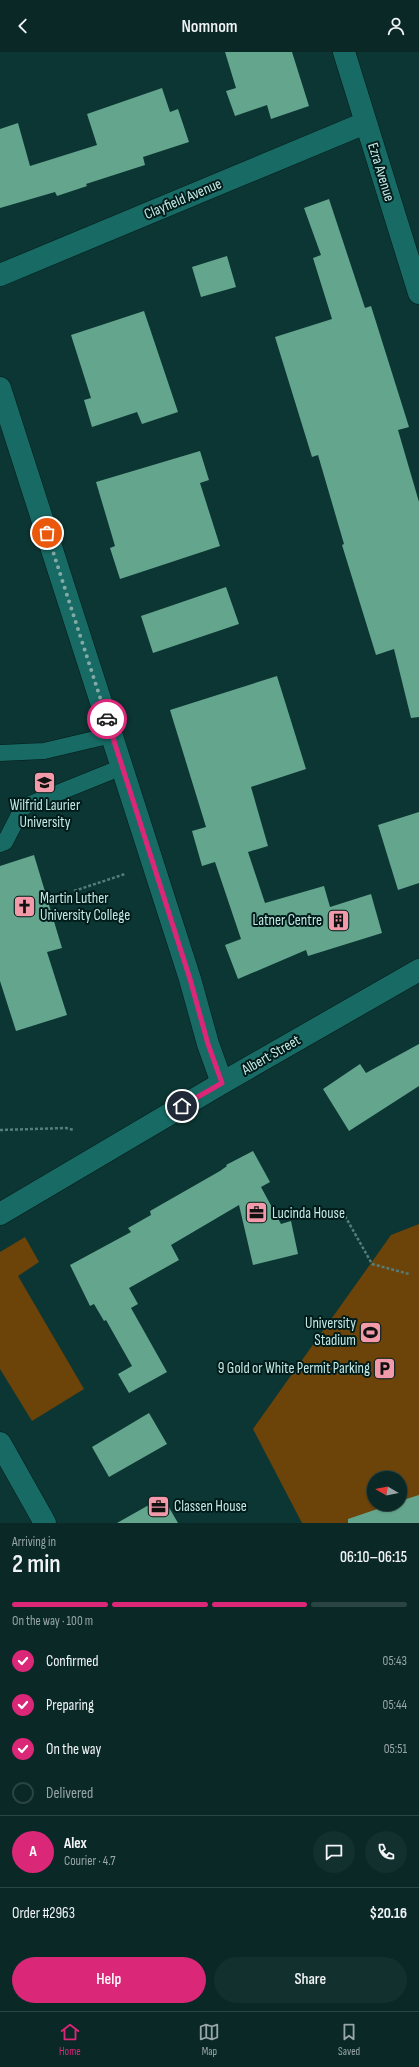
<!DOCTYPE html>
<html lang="en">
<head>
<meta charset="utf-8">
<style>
  :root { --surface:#092826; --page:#12302e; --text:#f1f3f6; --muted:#99a6a7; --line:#294443; --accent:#db2777 }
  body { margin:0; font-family:"Sofia Sans Condensed",sans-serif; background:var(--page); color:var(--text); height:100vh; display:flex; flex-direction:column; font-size:15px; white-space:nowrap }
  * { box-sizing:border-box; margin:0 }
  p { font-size:13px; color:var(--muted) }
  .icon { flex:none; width:22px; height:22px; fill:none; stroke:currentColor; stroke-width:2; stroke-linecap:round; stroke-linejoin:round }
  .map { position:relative; height:1471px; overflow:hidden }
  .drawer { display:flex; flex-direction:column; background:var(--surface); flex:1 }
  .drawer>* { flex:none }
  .needle { width:26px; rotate:279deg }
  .fabs { position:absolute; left:367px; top:1419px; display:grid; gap:8px }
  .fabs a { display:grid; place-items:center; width:40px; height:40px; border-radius:50%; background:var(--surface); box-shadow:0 1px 3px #0004,0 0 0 1px var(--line); font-size:20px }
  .pin { position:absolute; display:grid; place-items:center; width:34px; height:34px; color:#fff; margin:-17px; border:2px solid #fff; border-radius:50%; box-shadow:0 1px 4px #0007 }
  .courier { position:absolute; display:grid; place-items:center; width:40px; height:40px; margin:-20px; border:3px solid #db2777; border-radius:50%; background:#fff; color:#222; box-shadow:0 1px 5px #0007 }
  .headline em { font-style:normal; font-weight:600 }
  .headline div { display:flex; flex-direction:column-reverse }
  .headline { display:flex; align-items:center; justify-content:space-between; height:68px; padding:0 12px }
  h1 { font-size:26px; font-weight:600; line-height:30px }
  .bar { display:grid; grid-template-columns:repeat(4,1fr); gap:6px 4px; align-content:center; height:48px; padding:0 12px }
  .bar i { height:5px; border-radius:3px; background:var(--line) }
  .bar .selected { background:var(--accent) }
  .bar p { grid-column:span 4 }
  .line { display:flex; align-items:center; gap:10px; padding:0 12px; border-top:1px solid var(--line) }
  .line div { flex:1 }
  .round { display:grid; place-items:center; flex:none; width:42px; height:42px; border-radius:21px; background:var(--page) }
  ol { padding:0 12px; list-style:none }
  li { display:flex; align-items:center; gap:12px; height:44px }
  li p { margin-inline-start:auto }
  li .icon { padding:4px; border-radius:50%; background:var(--accent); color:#fff; stroke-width:4 }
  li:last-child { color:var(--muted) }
  li i { width:22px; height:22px; border:2px solid var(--line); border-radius:50% }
  .primary-button { display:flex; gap:8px; margin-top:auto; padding:8px 12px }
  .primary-button a { flex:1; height:46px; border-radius:24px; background:var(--accent); color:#fff; font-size:16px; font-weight:600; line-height:46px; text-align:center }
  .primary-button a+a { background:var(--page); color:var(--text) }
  header { display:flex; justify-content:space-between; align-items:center; height:52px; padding:0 12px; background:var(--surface); font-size:18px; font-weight:600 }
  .tabs { display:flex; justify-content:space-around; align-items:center; height:56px; border-top:1px solid var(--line); background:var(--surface); font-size:11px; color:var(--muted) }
  .tabs a { display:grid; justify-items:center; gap:2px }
  .tabs .selected { color:var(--accent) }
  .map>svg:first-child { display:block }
</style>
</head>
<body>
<header><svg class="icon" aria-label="back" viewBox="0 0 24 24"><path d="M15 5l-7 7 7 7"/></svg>Nomnom<svg class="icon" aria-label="person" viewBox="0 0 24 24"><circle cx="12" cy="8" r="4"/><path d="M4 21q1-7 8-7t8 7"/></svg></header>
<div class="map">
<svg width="419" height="1471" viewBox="0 0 419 1471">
  <rect width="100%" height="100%" fill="#0c3633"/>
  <path fill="#6c4309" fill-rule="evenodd" d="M419 1172V1471H302L253 1377 391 1183ZM374 1426H400V1452H374Z
    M25 1185 39 1210 18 1224 84 1337 32 1369 0 1317V1200Z"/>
  <path fill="#64a58d" d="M225 0H292L309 54 271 67 267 53 235 64 226 39 236 36Z
    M162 36 170 60 178 57 189 90 143 105 145 113 86 132 87 134 57 144 55 140 0 156V77L18 71 30 114 97 93 87 62Z
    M329 147 365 256 371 254 409 375 398 378 419 450V665L411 666 394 597 376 603 342 493 344 492 318 403 312 405 275 285 332 267 313 206 321 203 304 156Z
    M227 204 236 235 201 245 192 215Z
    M144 259 178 360 142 372 137 360 92 375 84 348 91 346 71 283Z
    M200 399 209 428 200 431 220 494 120 527 110 496 115 494 96 430Z
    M226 535 239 572 153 601 141 564Z
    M277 624 306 717 251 735 268 794 248 800 265 851 324 834 330 855 371 842 382 881 308 904 306 898 238 927 225 893 241 887 215 810 202 814 192 779 206 775 170 658Z
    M419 760V831L398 838 378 773Z
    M34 803 62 896 47 900 67 963 16 979 0 929V814Z
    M419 992V1034L349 1079 323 1037 360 1012 366 1021Z
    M253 1099 270 1130 261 1135 281 1172 291 1169 298 1202 253 1213 239 1153 171 1193 179 1208 129 1236 138 1252 131 1256 167 1320 129 1341 118 1322 132 1314 106 1268 104 1269 94 1252 90 1254 70 1213 131 1180 128 1176 151 1163 150 1159 220 1119 227 1114 226 1113Z
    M149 1361 167 1392 109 1425 92 1395Z
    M419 1443V1471H348V1467L392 1452H400V1449Z
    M163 1445 178 1471H117Z"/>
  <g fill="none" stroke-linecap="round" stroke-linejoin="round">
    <defs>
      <path id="service" d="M0 701 44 699 112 683
        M0 792 5 790 23 755 122 715"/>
      <path id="minor" d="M344 0 419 241
        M0 223 365 71
        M0 336 190 927 208 992 222 1031
        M0 1391 45 1471"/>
      <path id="tertiary" d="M0 1162 222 1031 419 918"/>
    </defs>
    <use href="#service" stroke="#041b19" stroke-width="17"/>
    <use href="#minor" stroke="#041b19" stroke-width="23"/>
    <use href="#tertiary" stroke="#041b19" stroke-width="23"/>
    <path stroke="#557d79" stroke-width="2.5" stroke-dasharray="3 2" stroke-linecap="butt" d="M74 839 125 822
      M0 1078 66 1076 74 1078
      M345 1164 372 1212 409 1222"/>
    <use href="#service" stroke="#186a65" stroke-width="16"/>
    <use href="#minor" stroke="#186a65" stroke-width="22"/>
    <use href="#tertiary" stroke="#186a65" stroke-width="22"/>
  </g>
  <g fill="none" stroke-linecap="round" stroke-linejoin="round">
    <path stroke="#84aaa6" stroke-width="4" stroke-dasharray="0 7.2" d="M47 481 107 667"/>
    <path stroke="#db2777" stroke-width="5" d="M107 667 190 927 208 992 222 1031 182 1054"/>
  </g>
  <defs>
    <symbol id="university-square" viewBox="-11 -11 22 22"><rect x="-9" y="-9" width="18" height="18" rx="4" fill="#f39aaa" stroke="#001c1a"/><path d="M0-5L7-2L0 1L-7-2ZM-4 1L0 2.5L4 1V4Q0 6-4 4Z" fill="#111"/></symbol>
    <symbol id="church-square" viewBox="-11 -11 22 22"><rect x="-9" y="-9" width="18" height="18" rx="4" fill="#f39aaa" stroke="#001c1a"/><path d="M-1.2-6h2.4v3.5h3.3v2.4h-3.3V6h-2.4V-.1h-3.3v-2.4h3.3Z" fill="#111"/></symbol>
    <symbol id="building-square" viewBox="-11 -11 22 22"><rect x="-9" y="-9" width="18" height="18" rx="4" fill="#f39aaa" stroke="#001c1a"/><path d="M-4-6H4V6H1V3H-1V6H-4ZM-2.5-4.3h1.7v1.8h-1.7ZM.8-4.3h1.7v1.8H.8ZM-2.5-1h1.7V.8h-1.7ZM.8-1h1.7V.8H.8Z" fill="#111"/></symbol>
    <symbol id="office-square" viewBox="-11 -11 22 22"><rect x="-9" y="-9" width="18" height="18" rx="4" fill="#f39aaa" stroke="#001c1a"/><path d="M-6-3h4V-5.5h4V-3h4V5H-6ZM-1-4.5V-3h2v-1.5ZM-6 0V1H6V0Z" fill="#111"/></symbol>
    <symbol id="stadium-square" viewBox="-11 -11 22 22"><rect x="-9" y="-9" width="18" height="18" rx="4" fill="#f39aaa" stroke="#001c1a"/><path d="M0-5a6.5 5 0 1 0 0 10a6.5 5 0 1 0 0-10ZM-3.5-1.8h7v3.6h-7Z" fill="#111"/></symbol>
    <symbol id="parking-square" viewBox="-11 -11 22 22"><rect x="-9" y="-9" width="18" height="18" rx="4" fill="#f39aaa" stroke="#001c1a"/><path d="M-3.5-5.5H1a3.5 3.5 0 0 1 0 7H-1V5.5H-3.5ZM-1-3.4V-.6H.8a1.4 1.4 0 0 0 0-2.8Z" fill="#111"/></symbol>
  </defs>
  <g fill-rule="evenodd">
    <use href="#university-square" x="32" y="718" width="25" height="25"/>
    <use href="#church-square" x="12" y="842" width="25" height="25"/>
    <use href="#building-square" x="326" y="856" width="25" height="25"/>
    <use href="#office-square" x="244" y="1148" width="25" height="25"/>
    <use href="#stadium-square" x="358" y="1268" width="25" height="25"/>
    <use href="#parking-square" x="372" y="1304" width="25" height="25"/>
    <use href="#office-square" x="146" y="1442" width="25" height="25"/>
  </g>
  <g text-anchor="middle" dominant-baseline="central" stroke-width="4" stroke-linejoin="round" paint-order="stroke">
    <g font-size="15" fill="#c4e8e4" stroke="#001c1a">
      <text transform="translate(381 120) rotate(73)">Ezra Avenue</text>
      <text transform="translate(183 147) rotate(-23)">Clayfield Avenue</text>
      <text transform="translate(271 1003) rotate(-30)">Albert Street</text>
    </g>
    <g font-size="15" fill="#c4e8e4" stroke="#001c1a" text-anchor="start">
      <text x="45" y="753" text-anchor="middle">Wilfrid Laurier<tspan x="45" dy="17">University</tspan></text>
      <text x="40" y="846">Martin Luther<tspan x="40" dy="17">University College</tspan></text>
      <text x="322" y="868" text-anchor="end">Latner Centre</text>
      <text x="272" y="1161">Lucinda House</text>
      <text x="356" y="1271" text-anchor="end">University<tspan x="356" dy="17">Stadium</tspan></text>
      <text x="370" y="1316" text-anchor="end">9 Gold or White Permit Parking</text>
      <text x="174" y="1454">Classen House</text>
    </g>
  </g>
</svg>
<div class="fabs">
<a><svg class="needle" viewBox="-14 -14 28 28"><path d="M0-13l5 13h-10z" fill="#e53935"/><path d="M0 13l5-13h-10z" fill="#99a6a7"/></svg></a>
</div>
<div class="pin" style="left:47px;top:481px;background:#ea580c"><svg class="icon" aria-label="bag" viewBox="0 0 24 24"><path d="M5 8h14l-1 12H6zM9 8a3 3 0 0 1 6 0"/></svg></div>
<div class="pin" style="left:182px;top:1054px;background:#1f2937"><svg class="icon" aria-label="home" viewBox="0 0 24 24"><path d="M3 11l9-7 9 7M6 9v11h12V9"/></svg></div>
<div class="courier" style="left:107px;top:667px"><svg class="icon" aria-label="car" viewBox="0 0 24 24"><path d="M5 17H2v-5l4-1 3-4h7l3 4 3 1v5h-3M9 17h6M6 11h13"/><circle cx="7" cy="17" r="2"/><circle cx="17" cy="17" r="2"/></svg></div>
</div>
<section class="drawer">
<div class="headline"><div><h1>2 min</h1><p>Arriving in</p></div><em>06:10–06:15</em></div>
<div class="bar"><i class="selected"></i><i class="selected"></i><i class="selected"></i><i></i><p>On the way · 100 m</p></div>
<ol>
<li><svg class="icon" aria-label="check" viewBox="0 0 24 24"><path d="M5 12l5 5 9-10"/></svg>Confirmed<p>05:43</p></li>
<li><svg class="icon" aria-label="check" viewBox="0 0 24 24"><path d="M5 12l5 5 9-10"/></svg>Preparing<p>05:44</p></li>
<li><svg class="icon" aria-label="check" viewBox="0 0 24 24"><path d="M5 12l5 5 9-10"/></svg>On the way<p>05:51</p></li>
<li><i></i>Delivered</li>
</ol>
<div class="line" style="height:72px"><b class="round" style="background:var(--accent);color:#fff">A</b><div><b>Alex</b><p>Courier · 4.7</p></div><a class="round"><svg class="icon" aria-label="chat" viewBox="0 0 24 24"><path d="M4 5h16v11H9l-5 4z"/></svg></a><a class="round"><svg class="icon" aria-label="phone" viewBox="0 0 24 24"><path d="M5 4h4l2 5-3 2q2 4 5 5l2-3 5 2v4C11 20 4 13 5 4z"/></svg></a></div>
<div class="line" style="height:52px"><div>Order #2963</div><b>$20.16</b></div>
<div class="primary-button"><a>Help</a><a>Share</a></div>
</section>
<nav class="tabs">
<a class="selected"><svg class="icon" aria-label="home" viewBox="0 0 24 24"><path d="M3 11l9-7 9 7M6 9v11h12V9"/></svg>Home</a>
<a><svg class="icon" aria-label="map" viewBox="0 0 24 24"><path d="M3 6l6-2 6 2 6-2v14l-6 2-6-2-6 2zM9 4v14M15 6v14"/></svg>Map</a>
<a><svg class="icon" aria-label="saved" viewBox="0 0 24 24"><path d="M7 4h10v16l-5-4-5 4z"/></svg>Saved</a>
</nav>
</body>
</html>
